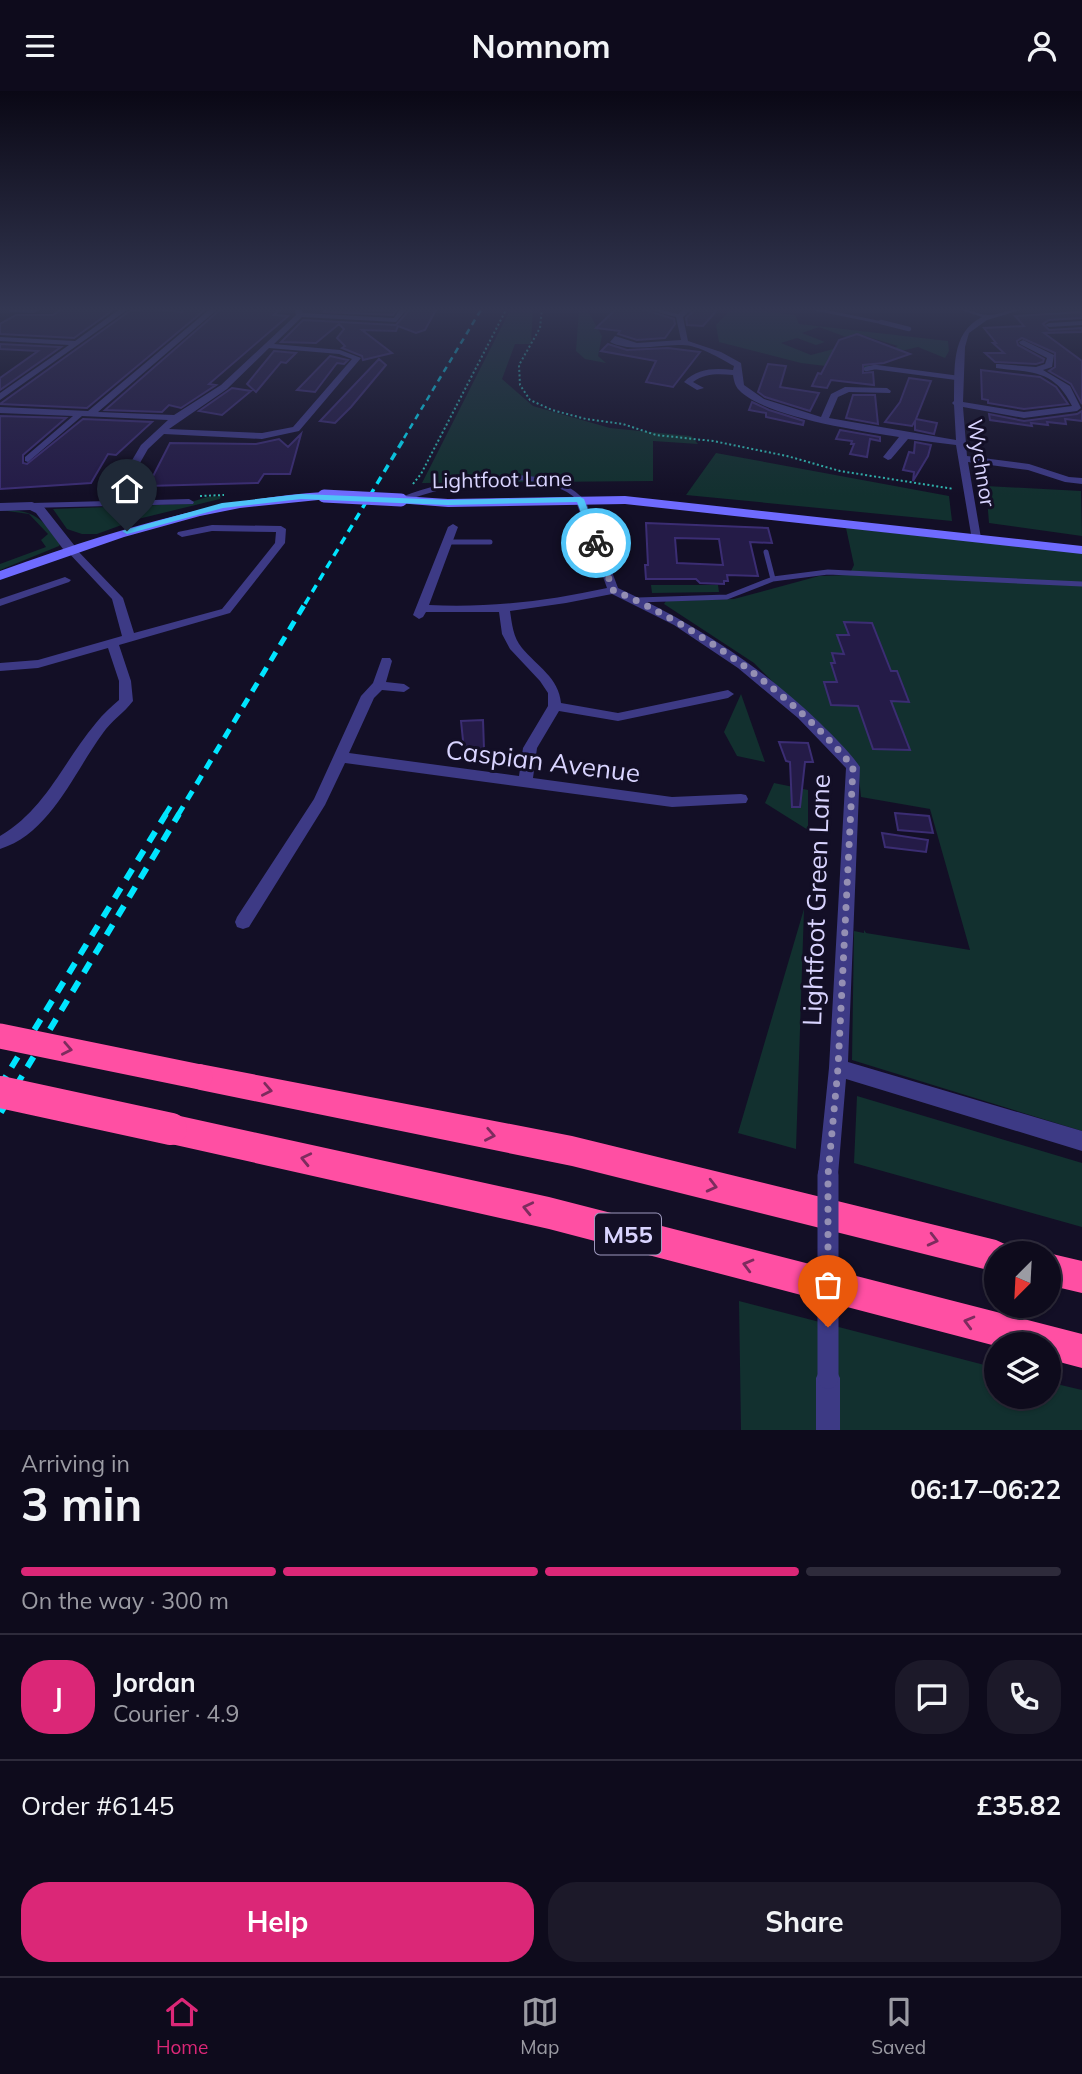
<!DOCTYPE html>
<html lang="en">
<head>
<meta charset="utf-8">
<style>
  :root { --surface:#0e0b1c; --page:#1c1929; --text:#f1f3f6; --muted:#9b9ba3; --line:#2e2b3b; --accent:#db2777 }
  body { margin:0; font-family:Mulish,sans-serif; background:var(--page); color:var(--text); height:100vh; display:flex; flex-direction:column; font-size:26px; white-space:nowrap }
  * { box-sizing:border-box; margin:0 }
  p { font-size:23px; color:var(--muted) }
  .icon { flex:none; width:38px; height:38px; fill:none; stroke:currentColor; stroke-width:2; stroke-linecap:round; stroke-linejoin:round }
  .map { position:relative; height:1339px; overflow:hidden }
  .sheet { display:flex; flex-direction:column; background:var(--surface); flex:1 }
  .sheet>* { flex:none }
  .needle { width:46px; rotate:204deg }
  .fabs { position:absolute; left:984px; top:1150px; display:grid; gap:14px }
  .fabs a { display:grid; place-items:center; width:77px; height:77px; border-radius:50%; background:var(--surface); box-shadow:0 2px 5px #0004,0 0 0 2px var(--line); font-size:35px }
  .pin { position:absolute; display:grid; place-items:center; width:60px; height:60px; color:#fff; margin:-72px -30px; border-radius:50% 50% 50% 0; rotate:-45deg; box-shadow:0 0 7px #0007 }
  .pin .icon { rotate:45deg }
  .courier { position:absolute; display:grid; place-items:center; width:70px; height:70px; margin:-35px; border:5px solid #4fc3f7; border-radius:50%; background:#fff; color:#222; box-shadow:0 2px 9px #0007 }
  .head em { font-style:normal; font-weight:700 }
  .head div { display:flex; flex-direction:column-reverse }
  .head { display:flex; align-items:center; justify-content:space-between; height:119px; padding:0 21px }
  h1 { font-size:46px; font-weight:700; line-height:52px }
  .bar { display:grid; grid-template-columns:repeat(4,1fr); gap:10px 7px; align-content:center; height:84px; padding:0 21px }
  .bar i { height:9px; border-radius:5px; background:var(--line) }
  .bar .current { background:var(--accent) }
  .bar p { grid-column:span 4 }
  .line { display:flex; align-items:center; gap:18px; padding:0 21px; border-top:2px solid var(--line) }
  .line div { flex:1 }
  .round { display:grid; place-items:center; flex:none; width:74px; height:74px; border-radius:28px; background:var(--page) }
  .cta { display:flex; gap:14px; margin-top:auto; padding:14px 21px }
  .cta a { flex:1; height:80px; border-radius:28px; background:var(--accent); color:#fff; font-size:28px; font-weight:700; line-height:80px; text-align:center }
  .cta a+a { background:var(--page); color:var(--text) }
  header { display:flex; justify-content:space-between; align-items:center; height:91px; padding:0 21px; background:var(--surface); font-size:32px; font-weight:700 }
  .tab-bar { display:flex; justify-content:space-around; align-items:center; height:98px; border-top:2px solid var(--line); background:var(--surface); font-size:19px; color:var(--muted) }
  .tab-bar a { display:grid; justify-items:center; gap:4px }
  .tab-bar .current { color:var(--accent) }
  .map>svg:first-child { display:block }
</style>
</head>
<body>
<header><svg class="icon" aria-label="menu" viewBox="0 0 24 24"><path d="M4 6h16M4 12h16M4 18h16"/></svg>Nomnom<svg class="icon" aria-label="person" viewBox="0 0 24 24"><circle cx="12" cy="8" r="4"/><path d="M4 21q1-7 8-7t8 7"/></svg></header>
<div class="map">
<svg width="1082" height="1339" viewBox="0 0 1082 1339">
  <rect width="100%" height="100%" fill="#130f26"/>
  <path fill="#12302f" d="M511 217H533L531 253H515L502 288 533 315 610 337 691 345 698 353 653 350V390L422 392Z
    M579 217H586L602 245 598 265 606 272 585 268 576 260Z
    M738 217 795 224 799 233 948 250 949 260 945 267 918 256 901 260 894 257 898 255 859 243 846 246 819 236 802 242 825 251 816 254 797 247 781 252 811 264 837 257 870 273 869 276 864 278 867 280 801 272 719 251 716 234 728 221Z
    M716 362 949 405 952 430 686 404Z
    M986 395 1081 400 1082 445 989 432Z
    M221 405 220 408 138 428 97 443H82L67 438 53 418 185 413 207 406Z
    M0 419C34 418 39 426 61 451L59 455 0 479V473L46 456 41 449 48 443 29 423Z
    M846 437 1082 462V1040L852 969 854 840 864 842V839L866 842 970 859 930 718 861 706 858 676 754 572 664 513 666 510 734 508 819 485 849 484 854 474Z
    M651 494H718L719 501 652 502Z
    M741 603 765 671 737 665 724 641Z
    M774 692 808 699V739L765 712Z
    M804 818 796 1058 738 1042Z
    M857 1005 1082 1072V1136L854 1072Z
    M739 1210 996 1277V1306H1048V1291L1082 1299V1339H741Z"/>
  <path fill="#241b47" stroke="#3b2d73" stroke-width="2" fill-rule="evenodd" d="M63 217H116L74 247 0 243V233L16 224H53Z
    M143 217 182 221V217H207L87 317 0 313 131 219 138 220Z
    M222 217H282L274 224 288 225 209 293 216 294 181 317 169 314 162 321 105 319Z
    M327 217 379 219 398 217 393 224 324 221Z
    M411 217H437L425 239 416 242 398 235 396 240 362 239 392 262 363 269 362 265 342 257 345 255 337 247 344 238 339 233 316 252 281 251 303 229 396 234Z
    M617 217H639L674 228 675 233 665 247 637 249 618 243 620 240 596 237Z
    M697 217H719L703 235 687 234 686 227Z
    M1082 221V227L1049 229 1043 233 1049 239 1082 237V241L1044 242 1082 270V313L1071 293 1049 280 1055 276V262L1022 247 1017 250 1018 254 1044 268 1043 271 1036 273 995 271 985 262H1004L993 252H996L984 237 1024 235 1015 225Z
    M857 243 910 263 884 272 863 274V282L873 281 874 294 831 289 827 297 812 295 818 282 821 283 839 249Z
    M0 253 61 256 0 299V287L38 260 0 258Z
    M608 253 627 259 668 257 700 261 673 296 646 291 656 270 601 260Z
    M274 260 296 262 286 272 281 271 256 301 247 293Z
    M330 265 348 269 344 273 337 272 315 301 297 299Z
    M379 268 386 274 351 316 335 332 320 330Z
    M768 273 786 275 780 296 819 302 810 320 765 306 758 301Z
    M981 279 1040 286 1056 296 1068 313 1024 318 988 312V309L982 308Z
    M909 287 931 290 916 328 937 332 934 343 915 339V330L912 335 885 331 900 311Z
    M232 297 251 300 222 324 199 320Z
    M853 304H875L878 333 846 327Z
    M752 311 769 319 804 330 803 334 766 326V322L749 319Z
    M1082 320V330L1065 328 1066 333 1047 331 1048 334 1031 332 1032 335 990 329 989 323 1024 330 1077 323Z
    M0 325 66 327 23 364V372L27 373 83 328 152 331 116 364 108 363 91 392 0 398Z
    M840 339 880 346V350L870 348 867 366 850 363 854 353H851L852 350 836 348Z
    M301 343 290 383H264L258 392 148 395 170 352 256 353 279 348 288 356Z
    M915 351 931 354 928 365 913 390 914 381 903 379 909 361 914 362Z
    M646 432 768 437 772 452 750 451 758 485 727 484 728 490H724V493L700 492 696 488H646L645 474H648ZM675 447 719 448 723 474 677 472Z
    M844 531 872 532 891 580H897L909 611 891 610 910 659 873 658 858 615 831 614 824 591H837L831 572H835L832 562 844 563 837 544H849Z
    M483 629 484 658 464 659 461 630Z
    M779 651 808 652 813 671H805L800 716H792L790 671 786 670Z
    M895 722 929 725 933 742 898 739Z
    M882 742 928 749 926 761 885 756Z"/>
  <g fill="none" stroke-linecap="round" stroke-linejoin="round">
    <path stroke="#2fb8b0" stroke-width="2" stroke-dasharray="2 2.5" stroke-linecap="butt" d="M542 217 540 237 519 274 520 294 530 309 552 319 586 328 623 333 656 344 713 350 787 365 840 380 954 398
      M413 393 421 383 507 217
      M200 405 224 404"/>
    <path stroke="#3d3a85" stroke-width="4.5" d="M881 231 909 238
      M866 278 875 276 958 287"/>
    <path stroke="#3d3a85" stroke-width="5" d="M403 408C447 391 543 370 580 408
      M447 451H490
      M766 461 773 488
      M638 509 727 506 773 488 828 481 1082 493"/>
    <path fill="#3d3a85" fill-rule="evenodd" d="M7 217H44L34 222 10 221Z
      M121 217H130L0 309V302L69 254 0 250V246L75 250Z
      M211 217H219L98 321 174 324 221 294 296 224 294 217H300L303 222 394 227 401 217H408L396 231 302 226 274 253 340 259 361 267 299 340 262 348 164 343 148 358 118 410 189 408 194 411 193 413 28 417 27 415 32 412 108 410 141 354 168 329 82 325 28 371 25 370V366L73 325 0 322V316L88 320ZM269 257 339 263 352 268 293 336 262 342 169 338 227 298Z
      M642 217H654L678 223 686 217H694L683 226 688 250 721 261 741 272 744 294 764 308 821 326 831 303 845 296 887 297 891 300 890 302 849 301 838 306 829 327 956 349 954 314 952 312 954 310C955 279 950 242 982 226L955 217C967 217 978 224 989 224 1000 224 1013 217 1027 217L987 229 969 242 965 256 963 311 1024 321 1072 315C1054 278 1031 282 996 277V273H999L1036 276 1045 273 1047 267 1020 253 1019 251 1023 249 1054 264 1052 276 1043 279 1070 295 1081 317 1077 320 1024 327 963 316 967 365 1029 373 1069 386 1082 387V393L1065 391 1028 379 968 371 981 447 976 450 972 449 956 354 908 348 891 368 888 369 883 366 899 346C861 340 765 326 739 299 735 295 734 290 733 284 718 283 706 282 693 291L704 297 697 299 684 291C697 277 715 277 733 279L734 275C719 267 699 254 682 254 659 253 632 262 610 251L615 245 637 252 681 249 676 226Z
      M802 217H817L885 231 881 233Z
      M1082 230V234L1049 236 1045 234 1049 232Z
      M580 405 585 408 618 497C692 531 761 575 820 632 834 646 849 660 860 676L848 971 1082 1040V1060L846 988 838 1084 835 1091 828 1094 821 1091 818 1084 829 977 846 677 798 627 738 577 674 534 612 503 566 512 510 520C512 533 513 546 522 557 537 575 559 587 561 612L618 622 728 599 734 603 728 607 618 630 559 620 537 657 533 687 672 706 741 703 746 704 748 708 746 712 672 716 345 672 325 714 249 836 243 838 237 836 235 831 237 826 314 708 361 605 373 592 382 567H390L392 570 386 591 404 593 410 597 404 601 382 599 374 607 349 662 519 685 523 657 548 615V602L540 590 510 558 502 543 499 521H426L423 526 419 528 413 524 448 436 453 433 458 436 429 514C489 517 548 510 607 497L575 408Z
      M212 434 281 435 286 438 285 452 230 522 119 554 131 590 133 610C124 622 111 630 103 642 74 681 51 742 0 758V745C46 718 63 671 96 632 103 623 111 616 119 609V590L108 557 38 577 0 580V572L38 569 122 545 112 508 66 459 67 457H75L123 507 134 542 222 518 275 452 276 441 212 440 182 446 177 443 178 441Z
      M65 486 71 489 69 491 0 515V508Z
      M828 1275 836 1279 840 1287V1339H816V1287L820 1279Z"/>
    <path fill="#3d3a85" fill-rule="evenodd" d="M32 411 44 416 78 459 76 462H66L36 422 30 419 0 420V412Z"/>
    <path fill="#6f6bff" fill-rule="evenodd" d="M324 401 330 405 328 408 240 417 200 425 124 446 0 489V480C106 442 211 408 324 401Z
      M401 405 448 408 625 405 1082 455V463L625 413 448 416 397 412 395 409Z"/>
    <path fill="#ff4fa3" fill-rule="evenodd" d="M200 973 572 1045 996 1149 1007 1154 1011 1162H996V1181L572 1075 200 999 190 995 186 986 190 977Z
      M171 1023 549 1106 1082 1243V1277L1048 1268V1253L996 1255 549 1138 171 1053 161 1048 156 1038 161 1028Z
      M1047 1162H1048L1082 1170V1202L1048 1194Z"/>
    <path stroke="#00e5ff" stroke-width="2.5" stroke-dasharray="6 5" stroke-linecap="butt" d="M404 347 482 217"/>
    <path stroke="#00e5ff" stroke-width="3.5" stroke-dasharray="8 6" stroke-linecap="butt" d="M305 513 405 346"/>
    <path stroke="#00e5ff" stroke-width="5" stroke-dasharray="10 8" stroke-linecap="butt" d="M165 724 173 711
      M178 724 306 511"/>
    <path stroke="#00e5ff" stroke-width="6" stroke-dasharray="12 10" stroke-linecap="butt" d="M0 995 166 723
      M16 995 179 723"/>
    <path stroke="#00e5ff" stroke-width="8" stroke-dasharray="16 13" stroke-linecap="butt" d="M0 1021 17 993"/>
    <path stroke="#3d3a85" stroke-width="21" d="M828 1084V1287"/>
    <path stroke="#6f6bff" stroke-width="13" d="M324 405 401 409"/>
    <path stroke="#ff4fa3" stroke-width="25" d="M0 945 200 986"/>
    <path stroke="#ff4fa3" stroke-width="32" d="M0 1001 171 1038"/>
  </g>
  <defs><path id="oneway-chevron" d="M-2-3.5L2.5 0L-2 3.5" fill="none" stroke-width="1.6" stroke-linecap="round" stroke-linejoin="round" transform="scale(1.75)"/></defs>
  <g stroke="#7d2c5e">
    <use href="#oneway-chevron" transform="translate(67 958) rotate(11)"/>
    <use href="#oneway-chevron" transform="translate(267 999) rotate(11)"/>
    <use href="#oneway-chevron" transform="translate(490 1044) rotate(11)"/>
    <use href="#oneway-chevron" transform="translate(306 1068) rotate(-167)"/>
    <use href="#oneway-chevron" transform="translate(712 1095) rotate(14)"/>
    <use href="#oneway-chevron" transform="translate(528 1117) rotate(-167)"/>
    <use href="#oneway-chevron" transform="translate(933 1149) rotate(14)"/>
    <use href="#oneway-chevron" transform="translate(748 1174) rotate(-165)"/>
    <use href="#oneway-chevron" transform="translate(969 1231) rotate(-165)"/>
  </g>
  <linearGradient id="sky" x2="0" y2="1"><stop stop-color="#0a0815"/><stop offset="0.54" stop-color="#333752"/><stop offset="1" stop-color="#333752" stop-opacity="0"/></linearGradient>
  <rect width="1082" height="404" fill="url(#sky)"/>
  <path fill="#4fc3f7" d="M301 403 448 409 580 406 584 408 600 452 596 454 592 452 577 411 448 414 301 408 223 417 127 443 122 440 222 412Z"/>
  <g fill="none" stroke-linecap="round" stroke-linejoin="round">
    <path stroke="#948fb3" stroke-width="7" stroke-dasharray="0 12.6" d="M596 452 613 499C698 535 794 604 853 676L838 977 828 1084V1236"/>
  </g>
  <g text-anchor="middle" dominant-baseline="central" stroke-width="6" stroke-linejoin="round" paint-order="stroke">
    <g font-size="21" fill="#d9d4ff" stroke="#130f26">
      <text transform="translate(982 372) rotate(81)">Wychnor</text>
      <text transform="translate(502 388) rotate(-1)">Lightfoot Lane</text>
    </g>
    <rect fill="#130f26" stroke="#9e99be" stroke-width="2" x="595" y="1122.5" width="66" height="41" rx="5"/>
    <g font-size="24" font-weight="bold" fill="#d9d4ff">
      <text x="628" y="1143">M55</text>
    </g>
    <g font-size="26" fill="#d9d4ff" stroke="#130f26">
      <text transform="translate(543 670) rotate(7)">Caspian Avenue</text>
      <text transform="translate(816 809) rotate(-88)">Lightfoot Green Lane</text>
    </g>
  </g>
</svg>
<div class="fabs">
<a><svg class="needle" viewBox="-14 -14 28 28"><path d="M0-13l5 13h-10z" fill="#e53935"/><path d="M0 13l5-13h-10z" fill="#9b9ba3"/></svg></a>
<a><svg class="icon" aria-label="layers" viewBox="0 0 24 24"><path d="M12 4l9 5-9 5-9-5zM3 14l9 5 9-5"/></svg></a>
</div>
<div class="pin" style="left:828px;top:1236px;background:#ea580c"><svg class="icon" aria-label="bag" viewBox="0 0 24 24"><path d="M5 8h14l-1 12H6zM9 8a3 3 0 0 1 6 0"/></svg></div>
<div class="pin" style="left:127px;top:440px;background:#1f2937"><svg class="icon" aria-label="home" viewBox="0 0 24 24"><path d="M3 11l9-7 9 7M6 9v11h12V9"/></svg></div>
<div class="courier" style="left:596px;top:452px"><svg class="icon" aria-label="bike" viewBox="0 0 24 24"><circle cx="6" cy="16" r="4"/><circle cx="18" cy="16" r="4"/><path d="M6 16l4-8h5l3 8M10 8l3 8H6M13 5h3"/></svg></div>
</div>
<section class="sheet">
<div class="head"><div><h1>3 min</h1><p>Arriving in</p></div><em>06:17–06:22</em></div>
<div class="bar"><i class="current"></i><i class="current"></i><i class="current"></i><i></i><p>On the way · 300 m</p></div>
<div class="line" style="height:126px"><b class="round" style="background:var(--accent);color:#fff">J</b><div><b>Jordan</b><p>Courier · 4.9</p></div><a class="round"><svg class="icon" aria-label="chat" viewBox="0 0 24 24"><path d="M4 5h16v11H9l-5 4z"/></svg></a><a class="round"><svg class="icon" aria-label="phone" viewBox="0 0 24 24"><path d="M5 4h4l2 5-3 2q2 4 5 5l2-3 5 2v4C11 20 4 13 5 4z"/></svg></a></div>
<div class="line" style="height:91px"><div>Order #6145</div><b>£35.82</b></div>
<div class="cta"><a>Help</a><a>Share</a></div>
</section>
<nav class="tab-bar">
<a class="current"><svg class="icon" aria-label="home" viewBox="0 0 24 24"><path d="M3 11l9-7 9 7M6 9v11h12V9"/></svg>Home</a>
<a><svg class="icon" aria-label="map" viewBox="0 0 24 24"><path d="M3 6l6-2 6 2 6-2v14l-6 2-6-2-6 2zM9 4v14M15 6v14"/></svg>Map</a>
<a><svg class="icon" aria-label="saved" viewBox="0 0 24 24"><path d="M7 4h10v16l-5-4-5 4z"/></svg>Saved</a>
</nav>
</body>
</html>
